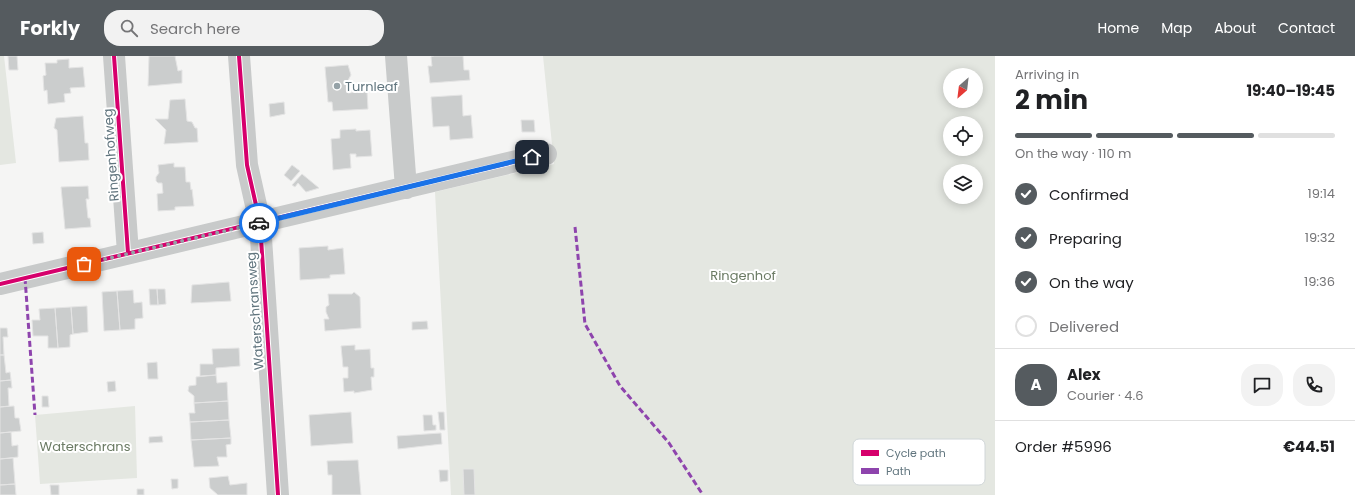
<!DOCTYPE html>
<html lang="en">
<head>
<meta charset="utf-8">
<style>
  :root { --surface:#fff; --page:#f2f2f2; --text:#202124; --muted:#757577; --line:#e0e0e0; --accent:#555b5f }
  body { margin:0; font-family:Poppins,sans-serif; background:var(--page); color:var(--text); height:100vh; display:flex; flex-direction:column; font-size:15px; white-space:nowrap }
  * { box-sizing:border-box; margin:0 }
  p { font-size:13px; color:var(--muted) }
  .icon { flex:none; width:22px; height:22px; fill:none; stroke:currentColor; stroke-width:2; stroke-linecap:round; stroke-linejoin:round }
  .map { position:relative; flex:1; overflow:hidden }
  .details { display:flex; flex-direction:column; background:var(--surface); width:360px }
  .details>* { flex:none }
  .needle { width:26px; rotate:208deg }
  .fabs { position:absolute; left:943px; top:12px; display:grid; gap:8px }
  .fabs a { display:grid; place-items:center; width:40px; height:40px; border-radius:50%; background:var(--surface); box-shadow:0 2px 10px #0003; font-size:20px }
  .pin { position:absolute; display:grid; place-items:center; width:34px; height:34px; color:#fff; margin:-17px; border-radius:8px; box-shadow:0 2px 6px #0006 }
  .courier { position:absolute; display:grid; place-items:center; width:40px; height:40px; margin:-20px; border:3px solid #1a73e8; border-radius:50%; background:#fff; color:#222; box-shadow:0 1px 5px #0007 }
  .headline em { font-style:normal; font-weight:700 }
  .headline div { display:flex; flex-direction:column-reverse }
  .headline { display:flex; align-items:center; justify-content:space-between; height:68px; padding:0 20px }
  h1 { font-size:26px; font-weight:700; line-height:30px }
  .bar { display:grid; grid-template-columns:repeat(4,1fr); gap:6px 4px; align-content:center; height:48px; padding:0 20px }
  .bar i { height:5px; border-radius:3px; background:var(--line) }
  .bar .selected { background:var(--accent) }
  .bar p { grid-column:span 4 }
  .line { display:flex; align-items:center; gap:10px; padding:0 20px; border-top:1px solid var(--line) }
  .line div { flex:1 }
  .round { display:grid; place-items:center; flex:none; width:42px; height:42px; border-radius:16px; background:var(--page) }
  ol { padding:0 20px; list-style:none }
  li { display:flex; align-items:center; gap:12px; height:44px }
  li p { margin-inline-start:auto }
  li .icon { padding:4px; border-radius:50%; background:var(--accent); color:#fff; stroke-width:4 }
  li:last-child { color:var(--muted) }
  li i { width:22px; height:22px; border:2px solid var(--line); border-radius:50% }
  header { display:flex; align-items:center; gap:24px; box-sizing:border-box; height:56px; padding:0 20px; background:var(--accent); color:#fff }
  header strong { font-size:19px }
  nav { display:flex; gap:22px; margin-inline-start:auto; font-size:14px }
  .search { width:280px; height:36px; background:var(--page); display:flex; align-items:center; gap:10px; box-sizing:border-box; padding:0 14px; border-radius:16px; color:var(--muted); font-size:15px }
  main { display:flex; flex:1; min-height:0 }
  .map>svg:first-child { display:block }
</style>
</head>
<body>
<header>
<strong>Forkly</strong>
<div class="search"><svg class="icon" aria-label="search" viewBox="0 0 24 24"><circle cx="10" cy="10" r="6"/><path d="M15 15l6 6"/></svg>Search here</div>
<nav><a>Home</a><a>Map</a><a>About</a><a>Contact</a></nav>
</header>
<main>
<div class="map">
<svg width="995" height="439" viewBox="0 0 995 439">
  <rect width="100%" height="100%" fill="#f5f5f4"/>
  <path fill="#e4e7e1" fill-rule="evenodd" d="M0 0H4L16 107 0 109Z
    M543 0H995V439H451L435 136 554 108ZM950 19H976V45H950ZM950 67H976V93H950ZM950 115H976V141H950Z
    M135 350 137 422 40 428 35 359Z"/>
  <path fill="#cbcdcd" stroke="#e4e4e4" d="M8 0H17L18 14H9Z
    M149 0H175L178 15 182 14V27L148 30Z
    M434 0H463L464 14H469L470 24 430 27 428 10H432L431 1Z
    M69 3V12L83 11 85 31 70 32 71 37 64 38 65 46 48 48 47 34 44 35 43 20 46 19 45 7H57V4Z
    M348 9 351 19 347 26 348 37 367 35 368 53 333 55 332 46H328L325 11Z
    M462 39 463 60 471 59 473 82 450 84 449 70 433 71 431 41Z
    M185 43 187 65 192 66 195 72H197L198 86 164 88 166 74 155 63H168L170 44Z
    M284 46 285 58 270 61 269 48Z
    M83 60 85 87H88L89 104 59 106 57 74 54 72 56 62Z
    M521 64H534L535 76H522Z
    M356 73V75L370 74 372 100 356 101V98H350L351 112 333 114 331 83 340 82V74Z
    M174 107V111H185L186 126H190L191 134 192 133 194 150 175 151V154L158 155 157 138 163 137 162 127H158L156 125V121L159 117 158 109Z
    M292 109 300 115 291 125 284 119Z
    M302 118 319 132 306 136 298 127 295 131 292 129Z
    M88 130 89 143H86L88 162H90L91 171 65 173 61 131Z
    M43 176 44 187 33 188 32 177Z
    M328 190V194L343 192 345 218 330 219V222L300 224 299 192Z
    M229 226 231 245 191 247 192 229Z
    M149 233H157L158 249H150Z
    M157 233H165L166 248 158 249Z
    M133 234 134 247 142 246 143 262 135 263V273L120 274 117 235Z
    M117 235 120 274 104 275 102 236Z
    M354 236 360 241 361 272 325 275 324 263H329L326 256V251L329 249 328 238H352Z
    M87 250 88 276 73 278 71 251Z
    M71 251 73 278 70 279V291L58 292 55 252Z
    M55 252 58 292H48V280H33L32 264H40L39 253Z
    M427 265 428 273 412 274V266Z
    M0 272H7L8 281H3L4 299H0Z
    M355 289V294L370 293 371 312H374V321H371L372 334 354 337V335L344 336 343 322H348V311H343L341 290Z
    M239 292 240 310 216 312V319L200 320V308H213L212 293Z
    M0 299H4L6 317 10 316 11 324 0 325Z
    M157 306 158 323H148L147 307Z
    M216 319 217 327 227 326 228 345 194 347V340L188 335 189 330 196 329V321Z
    M11 324 12 332H8L9 350 0 351V325Z
    M115 325 116 335 108 336 107 326Z
    M42 340H48L49 351H42Z
    M228 345 229 364 190 366 189 357H195L194 347Z
    M14 350 15 362H19L21 375 0 377V351Z
    M351 356 353 387 311 390 309 359Z
    M438 356H444L445 374H440Z
    M423 359H432L433 369H436V374L424 375Z
    M229 364 231 382 191 384 190 366Z
    M11 376 12 390 18 389V401L0 403V377Z
    M441 377 442 388 398 393 397 380Z
    M162 380 163 386 149 387V381Z
    M231 382V388L226 389 227 401H217L219 410 194 411 191 384Z
    M13 402 15 428 0 429V403Z
    M358 404 361 439H332V419H328L327 405Z
    M463 413H474L475 439H464Z
    M439 414H448V425L440 426Z
    M228 420 230 429 247 427V439H218L210 432 209 422Z
    M171 423H178V432L172 433Z
    M15 428 16 439H0V429Z
    M50 429H59V439H51Z
    M137 433H144V439H137Z"/>
  <g fill="none" stroke-linecap="round" stroke-linejoin="round">
    <path stroke="#c8caca" stroke-width="22" d="M114 0 128 197
      M239 0 247 109 260 167 278 439
      M396 0 406 132
      M0 228 546 98"/>
    <path stroke="#8e44ad" stroke-width="3" stroke-dasharray="6 3" stroke-linecap="butt" d="M575 171 585 268 620 330 669 387 703 439
      M25 222 35 359"/>
    <defs>
      <path id="cycleway" d="M114 0 128 197
        M239 0 247 109 260 167 278 439
        M0 228 546 98"/>
    </defs>
    <use href="#cycleway" stroke="#fff" stroke-width="6"/>
    <use href="#cycleway" stroke="#d6006c" stroke-width="4"/>
  </g>
  <g fill="none" stroke-linecap="round" stroke-linejoin="round">
    <path stroke="#95a2a7" stroke-width="4" stroke-dasharray="0 7.2" d="M84 208 259 167"/>
    <path stroke="#1a73e8" stroke-width="5" d="M259 167 532 101"/>
  </g>
  <circle fill="#95a2a7" stroke="#fff" stroke-width="1.5" cx="337" cy="30" r="4"/>
  <g text-anchor="middle" dominant-baseline="central" stroke-width="4" stroke-linejoin="round" paint-order="stroke">
    <g font-size="13" fill="#61757e" stroke="#fff" text-anchor="start">
      <text x="345" y="30">Turnleaf</text>
    </g>
    <g font-size="13" fill="#61757e" stroke="#fff">
      <text transform="translate(111 99) rotate(-94)">Ringenhofweg</text>
      <text transform="translate(255 255) rotate(-94)">Waterschransweg</text>
    </g>
    <g font-size="13" fill="#6b7b64" stroke="#fff">
      <text x="743" y="219">Ringenhof</text>
      <text x="85" y="390">Waterschrans</text>
    </g>
  </g>
  <rect x="853" y="383" width="132" height="46" rx="6" fill="#fff" stroke="#d0d6d8" stroke-width="1"/>
  <rect x="861" y="394" width="18" height="6" fill="#d6006c"/>
  <rect x="861" y="412" width="18" height="6" fill="#8e44ad"/>
  <g font-size="11" fill="#61757e">
    <text x="886" y="401">Cycle path</text>
    <text x="886" y="419">Path</text>
  </g>
</svg>
<div class="fabs">
<a><svg class="needle" viewBox="-14 -14 28 28"><path d="M0-13l5 13h-10z" fill="#e53935"/><path d="M0 13l5-13h-10z" fill="#757577"/></svg></a>
<a><svg class="icon" aria-label="locate" viewBox="0 0 24 24"><circle cx="12" cy="12" r="6"/><path d="M12 2v4M12 18v4M2 12h4M18 12h4"/></svg></a>
<a><svg class="icon" aria-label="layers" viewBox="0 0 24 24"><path d="M12 4l9 5-9 5-9-5zM3 14l9 5 9-5"/></svg></a>
</div>
<div class="pin" style="left:84px;top:208px;background:#ea580c"><svg class="icon" aria-label="bag" viewBox="0 0 24 24"><path d="M5 8h14l-1 12H6zM9 8a3 3 0 0 1 6 0"/></svg></div>
<div class="pin" style="left:532px;top:101px;background:#1f2937"><svg class="icon" aria-label="home" viewBox="0 0 24 24"><path d="M3 11l9-7 9 7M6 9v11h12V9"/></svg></div>
<div class="courier" style="left:259px;top:167px"><svg class="icon" aria-label="car" viewBox="0 0 24 24"><path d="M5 17H2v-5l4-1 3-4h7l3 4 3 1v5h-3M9 17h6M6 11h13"/><circle cx="7" cy="17" r="2"/><circle cx="17" cy="17" r="2"/></svg></div>
</div>
<section class="details">
<div class="headline"><div><h1>2 min</h1><p>Arriving in</p></div><em>19:40–19:45</em></div>
<div class="bar"><i class="selected"></i><i class="selected"></i><i class="selected"></i><i></i><p>On the way · 110 m</p></div>
<ol>
<li><svg class="icon" aria-label="check" viewBox="0 0 24 24"><path d="M5 12l5 5 9-10"/></svg>Confirmed<p>19:14</p></li>
<li><svg class="icon" aria-label="check" viewBox="0 0 24 24"><path d="M5 12l5 5 9-10"/></svg>Preparing<p>19:32</p></li>
<li><svg class="icon" aria-label="check" viewBox="0 0 24 24"><path d="M5 12l5 5 9-10"/></svg>On the way<p>19:36</p></li>
<li><i></i>Delivered</li>
</ol>
<div class="line" style="height:72px"><b class="round" style="background:var(--accent);color:#fff">A</b><div><b>Alex</b><p>Courier · 4.6</p></div><a class="round"><svg class="icon" aria-label="chat" viewBox="0 0 24 24"><path d="M4 5h16v11H9l-5 4z"/></svg></a><a class="round"><svg class="icon" aria-label="phone" viewBox="0 0 24 24"><path d="M5 4h4l2 5-3 2q2 4 5 5l2-3 5 2v4C11 20 4 13 5 4z"/></svg></a></div>
<div class="line" style="height:52px"><div>Order #5996</div><b>€44.51</b></div>
</section>
</main>
</body>
</html>
